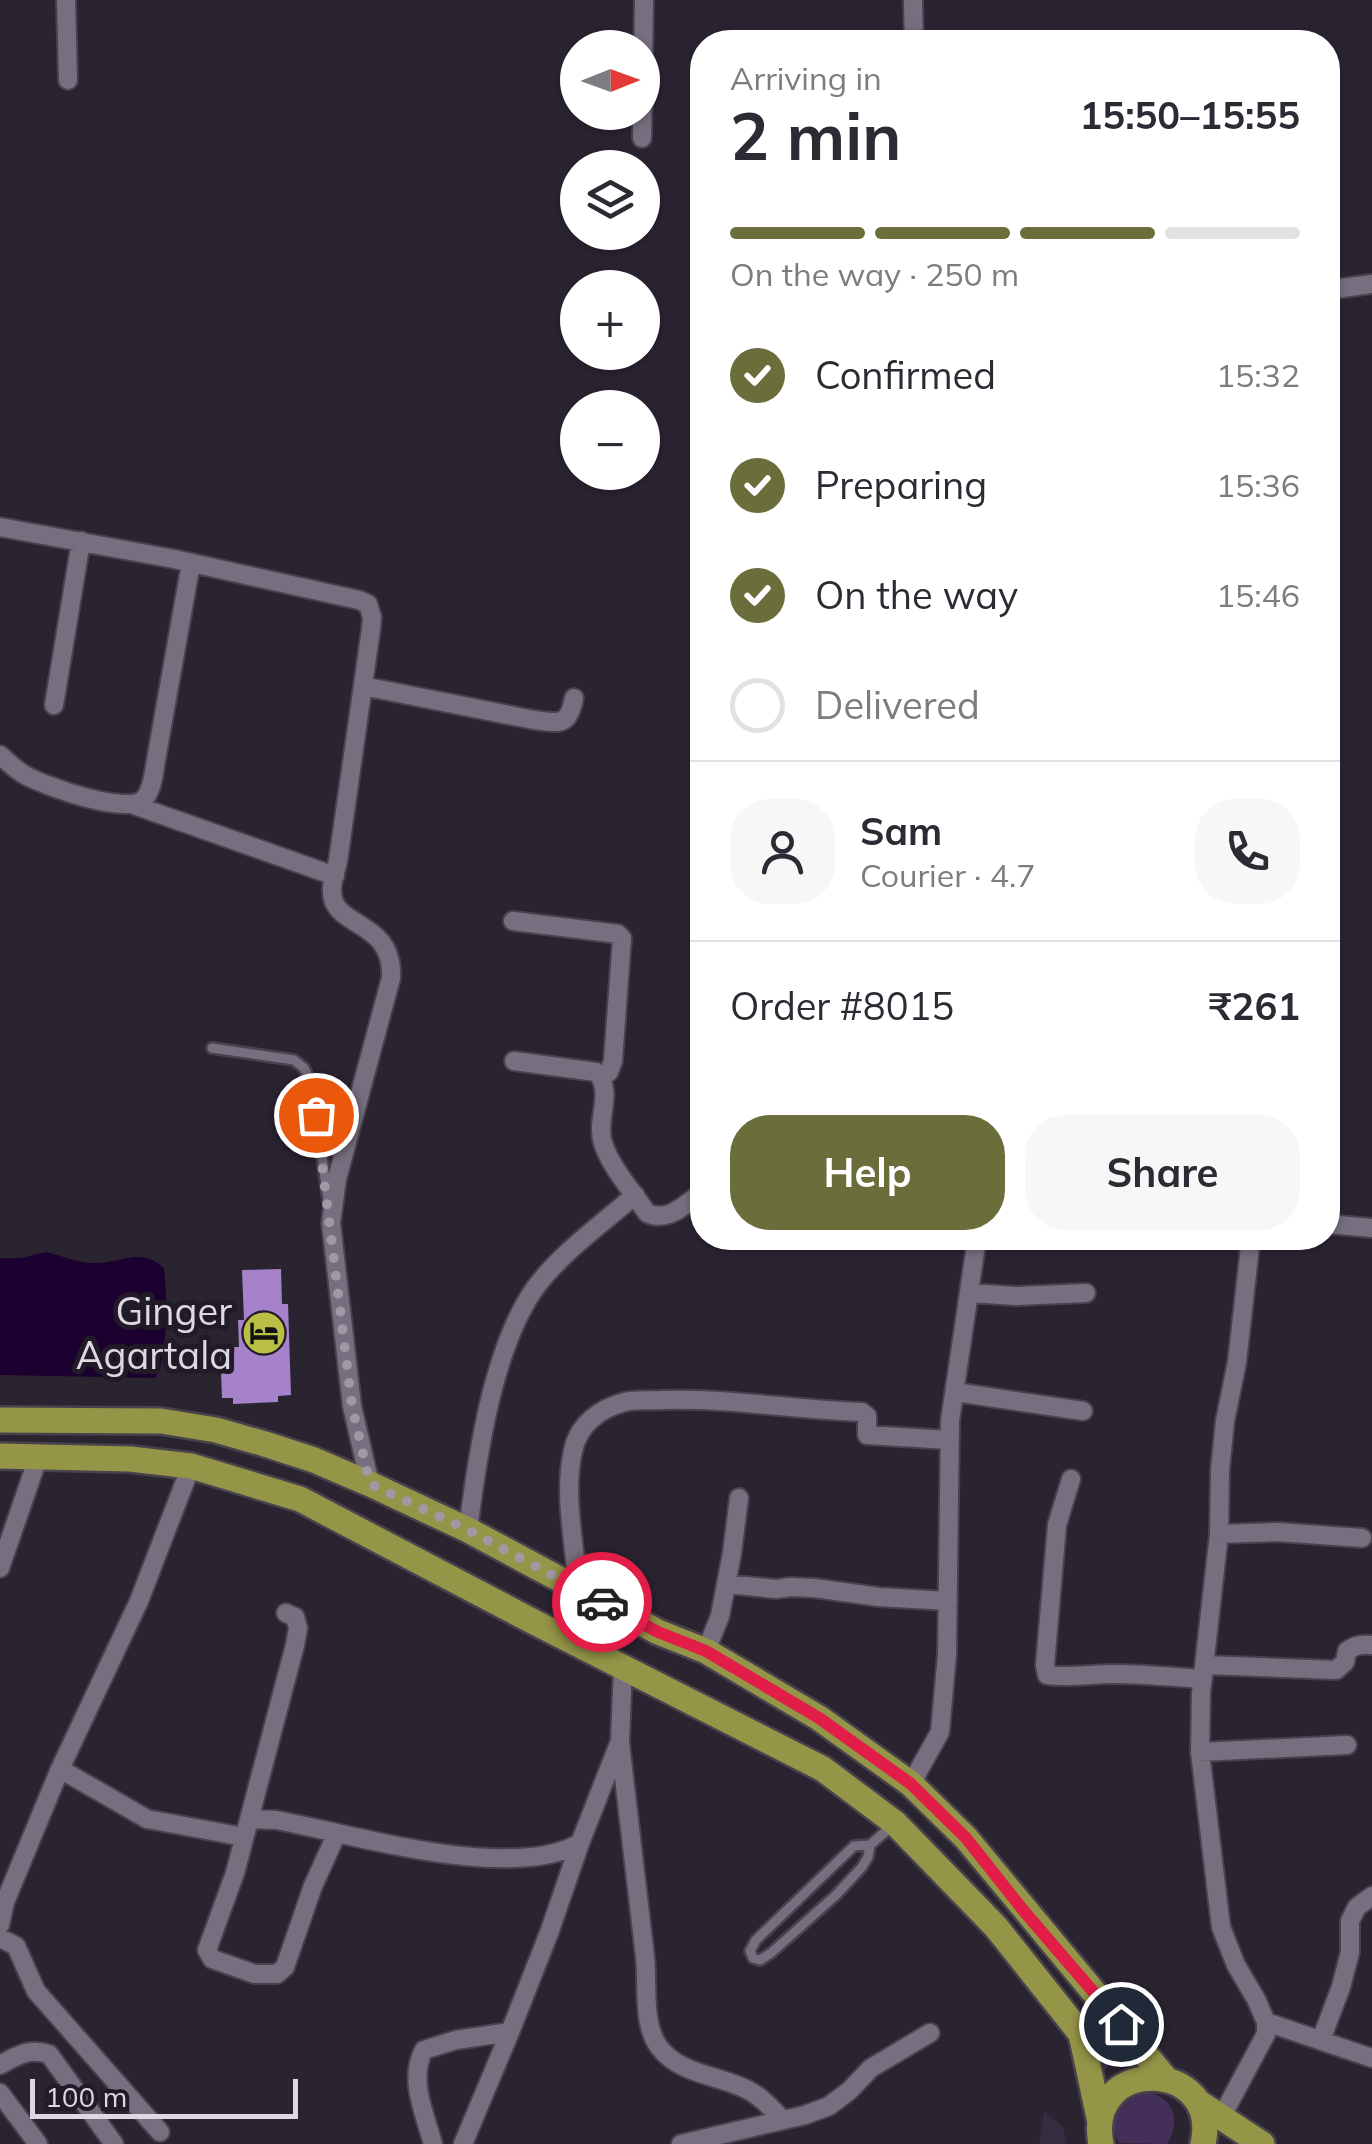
<!DOCTYPE html>
<html lang="en">
<head>
<meta charset="utf-8">
<style>
  :root { --surface:#fff; --page:#f7f7f7; --text:#2b2b33; --muted:#7c7c81; --line:#e1e1e2; --accent:#6b6e3b }
  body { margin:0; font-family:Mulish,sans-serif; background:var(--page); color:var(--text); height:100vh; display:flex; flex-direction:column; font-size:38px; white-space:nowrap }
  * { box-sizing:border-box; margin:0 }
  p { font-size:32px; color:var(--muted) }
  .icon { flex:none; width:55px; height:55px; fill:none; stroke:currentColor; stroke-width:2; stroke-linecap:round; stroke-linejoin:round }
  .map { position:relative; flex:1; overflow:hidden }
  .panel { position:absolute; left:690px; top:30px; width:650px; height:1220px; display:flex; flex-direction:column; background:var(--surface); border-radius:40px; box-shadow:0 2px 8px #0004 }
  .panel>* { flex:none }
  .needle { width:65px; rotate:89deg }
  .fabs { position:absolute; left:560px; top:30px; display:grid; gap:20px }
  .fabs a { display:grid; place-items:center; width:100px; height:100px; border-radius:50%; background:var(--surface); box-shadow:0 2px 8px #0004; font-size:50px }
  .scale { position:absolute; left:30px; bottom:25px; width:268px; box-sizing:border-box; padding-left:10px; border:5px solid #ddd8e2; border-top:0; font-size:28px; line-height:35px; white-space:nowrap; color:#ddd8e2; -webkit-text-stroke:8px #211a27; paint-order:stroke }
  .pin { position:absolute; display:grid; place-items:center; width:85px; height:85px; color:#fff; margin:-42px; border:5px solid #fff; border-radius:50%; box-shadow:0 2px 10px #0007 }
  .courier { position:absolute; display:grid; place-items:center; width:100px; height:100px; margin:-50px; border:8px solid #e11d48; border-radius:50%; background:#fff; color:#222; box-shadow:0 2px 12px #0007 }
  .overview em { font-style:normal; font-weight:700 }
  .overview div { display:flex; flex-direction:column-reverse }
  .overview { display:flex; align-items:center; justify-content:space-between; height:170px; padding:0 40px }
  h1 { font-size:65px; font-weight:700; line-height:75px }
  .bar { display:grid; grid-template-columns:repeat(4,1fr); gap:15px 10px; align-content:center; height:120px; padding:0 40px }
  .bar i { height:12px; border-radius:8px; background:var(--line) }
  .bar .active { background:var(--accent) }
  .bar p { grid-column:span 4 }
  .line { display:flex; align-items:center; gap:25px; padding:0 40px; border-top:2px solid var(--line) }
  .line div { flex:1 }
  .round { display:grid; place-items:center; flex:none; width:105px; height:105px; border-radius:40px; background:var(--page) }
  ol { padding:0 40px; list-style:none }
  li { display:flex; align-items:center; gap:30px; height:110px }
  li p { margin-inline-start:auto }
  li .icon { padding:10px; border-radius:50%; background:var(--accent); color:#fff; stroke-width:4 }
  li:last-child { color:var(--muted) }
  li i { width:55px; height:55px; border:5px solid var(--line); border-radius:50% }
  .primary-button { display:flex; gap:20px; margin-top:auto; padding:20px 40px }
  .primary-button a { flex:1; height:115px; border-radius:40px; background:var(--accent); color:#fff; font-size:40px; font-weight:700; line-height:115px; text-align:center }
  .primary-button a+a { background:var(--page); color:var(--text) }
  .map>svg:first-child { display:block }
</style>
</head>
<body>
<div class="map">
<svg width="1372" height="2144" viewBox="0 0 1372 2144">
  <rect width="100%" height="100%" fill="#2a2431"/>
  <path fill="#352c3f" d="M1044 2111 1063 2127 1067 2144H1039Z"/>
  <path fill="#442f59" d="M1095 2014 1129 2052 1101 2072Z
    M1137 2091C1170 2092 1184 2116 1167 2144L1119 2143C1104 2115 1114 2107 1137 2091Z"/>
  <path fill="#1c002f" d="M45 1252C60 1255 78 1263 93 1263 121 1264 139 1246 164 1268 167 1292 169 1359 155 1378L0 1375V1258H22Z"/>
  <path fill="#a682cb" d="M281 1269 282 1304H288L291 1395 278 1396V1402L233 1404V1398H222L220 1347H239L238 1320H244L242 1270Z"/>
  <g fill="none" stroke-linecap="round" stroke-linejoin="round">
    <defs>
      <path id="lane" d="M212 1048 294 1060 304 1068 312 1084 328 1200
        M870 1845 854 1846 756 1940 750 1951 753 1958 760 1960 771 1953 836 1895 862 1867 868 1857 870 1845 893 1825"/>
      <path id="street" d="M66 0 68 80
        M913 0 914 42
        M642 138 644 0
        M1328 290 1372 284
        M0 527 174 559 359 600 368 604 372 617 371 629 338 861C336 870 331 882 332 892 333 929 394 919 391 978L337 1179 331 1223 352 1406 370 1484
        M363 686 534 720C560 723 568 727 574 698
        M54 705 81 541
        M0 755C8 762 16 770 25 775 44 786 130 817 145 798 153 788 154 771 156 760L191 563
        M134 805 335 876
        M513 921 618 934 622 938 613 1061 609 1072 602 1078
        M514 1061 596 1072C615 1091 595 1120 603 1143 611 1168 633 1192 647 1213 668 1223 686 1204 702 1192
        M1328 1224 1372 1228
        M970 1293 1016 1296 1086 1293
        M955 1392 1083 1411
        M1071 1479 1057 1525 1045 1665 1047 1675C1061 1678 1095 1674 1113 1674 1143 1674 1173 1677 1203 1679
        M468 1530C477 1458 492 1352 533 1291 558 1255 602 1224 635 1195
        M1219 1534 1278 1532 1362 1538
        M0 1568 38 1458
        M726 1584 776 1589 791 1587 814 1588 879 1597 948 1601
        M578 1589C575 1545 563 1495 573 1451 578 1425 600 1408 625 1402 637 1399 651 1401 664 1400 730 1398 796 1410 862 1412L867 1416V1435L950 1440
        M286 1613 295 1617 298 1628 295 1645 235 1873 207 1950 212 1959 255 1974H277L285 1967 313 1886 337 1833
        M706 1651 720 1616 732 1553 739 1498
        M1205 1665 1336 1670 1345 1662 1347 1651C1355 1645 1362 1644 1372 1645
        M620 1743C628 1814 637 1886 645 1957 648 1985 642 2024 659 2047 680 2075 719 2075 748 2090 762 2097 772 2109 783 2120
        M1200 1752 1347 1745
        M60 1769 147 1819 244 1837
        M911 1784 940 1732 947 1654 950 1421 977 1238
        M249 1819 276 1820C353 1834 510 1883 580 1843
        M0 1925 5 1902 60 1769 139 1601 191 1466
        M0 1938 16 1946 36 1991 160 2132
        M1266 2022 1372 2058
        M1321 2040 1341 1987 1350 1952V1921L1357 1907 1372 1896
        M0 2065C18 2055 29 2048 49 2054L114 2144
        M0 2093 38 2144
        M1221 2118 1266 2034V2022L1256 1999 1236 1965 1221 1927 1200 1752 1201 1693 1219 1534 1220 1470 1225 1421 1237 1362 1251 1238
        M433 2144C425 2114 408 2079 424 2050L456 2040 510 2032
        M463 2144 510 2032 549 1933 580 1843 620 1741 623 1666
        M681 2144 805 2115 829 2106 849 2091 871 2068 930 2033"/>
      <path id="primary" d="M0 1420 161 1421 216 1430 265 1444 314 1460 370 1484 468 1530 658 1632 706 1651 819 1718 911 1784 966 1838 1165 2078
        M0 1456 130 1459 191 1466 300 1499 532 1621 823 1769 895 1823 996 1927 1081 2034 1100 2122
        M1198 2102 1262 2144
        M1101 2144C1084 2055 1222 2058 1203 2144"/>
    </defs>
    <use href="#lane" stroke="#48424d" stroke-width="14"/>
    <use href="#street" stroke="#48424d" stroke-width="22"/>
    <use href="#primary" stroke="#48424d" stroke-width="30"/>
    <use href="#lane" stroke="#776f7f" stroke-width="9"/>
    <use href="#street" stroke="#776f7f" stroke-width="18"/>
    <use href="#primary" stroke="#959548" stroke-width="25"/>
  </g>
  <g fill="none" stroke-linecap="round" stroke-linejoin="round">
    <path stroke="#9e99a4" stroke-width="10" stroke-dasharray="0 18" d="M316 1115 352 1406 370 1484 468 1530 602 1602"/>
    <path stroke="#e11d48" stroke-width="12" d="M602 1602 658 1632 706 1651 819 1718 911 1784 966 1838 1023 1910 1121 2024"/>
  </g>
  <defs>
    <symbol id="hotel-disc" viewBox="-11 -11 22 22"><circle r="9.5" fill="#bac045" stroke="#211a27"/><path d="M-6-4.5h1.5V1H6V5H4.5V3h-9V5H-6ZM-4 0a1.8 1.8 0 1 1 3.6 0ZM.5 0V-2.5h3Q6-2.5 6 0Z" fill="#111"/></symbol>
  </defs>
  <g fill-rule="evenodd">
    <use href="#hotel-disc" x="239" y="1308" width="50" height="50"/>
  </g>
  <g text-anchor="middle" dominant-baseline="central" stroke-width="10" stroke-linejoin="round" paint-order="stroke">
    <g font-size="38" fill="#ddd8e2" stroke="#211a27" text-anchor="end">
      <text x="232" y="1311">Ginger<tspan x="232" dy="44">Agartala</tspan></text>
    </g>
  </g>
</svg>
<div class="fabs">
<a><svg class="needle" viewBox="-14 -14 28 28"><path d="M0-13l5 13h-10z" fill="#e53935"/><path d="M0 13l5-13h-10z" fill="#7c7c81"/></svg></a>
<a><svg class="icon" aria-label="layers" viewBox="0 0 24 24"><path d="M12 4l9 5-9 5-9-5zM3 14l9 5 9-5"/></svg></a>
<a>+</a>
<a>−</a>
</div>
<div class="scale">100 m</div>
<div class="pin" style="left:316px;top:1115px;background:#ea580c"><svg class="icon" aria-label="bag" viewBox="0 0 24 24"><path d="M5 8h14l-1 12H6zM9 8a3 3 0 0 1 6 0"/></svg></div>
<div class="pin" style="left:1121px;top:2024px;background:#1f2937"><svg class="icon" aria-label="home" viewBox="0 0 24 24"><path d="M3 11l9-7 9 7M6 9v11h12V9"/></svg></div>
<div class="courier" style="left:602px;top:1602px"><svg class="icon" aria-label="car" viewBox="0 0 24 24"><path d="M5 17H2v-5l4-1 3-4h7l3 4 3 1v5h-3M9 17h6M6 11h13"/><circle cx="7" cy="17" r="2"/><circle cx="17" cy="17" r="2"/></svg></div>
<section class="panel">
<div class="overview"><div><h1>2 min</h1><p>Arriving in</p></div><em>15:50–15:55</em></div>
<div class="bar"><i class="active"></i><i class="active"></i><i class="active"></i><i></i><p>On the way · 250 m</p></div>
<ol>
<li><svg class="icon" aria-label="check" viewBox="0 0 24 24"><path d="M5 12l5 5 9-10"/></svg>Confirmed<p>15:32</p></li>
<li><svg class="icon" aria-label="check" viewBox="0 0 24 24"><path d="M5 12l5 5 9-10"/></svg>Preparing<p>15:36</p></li>
<li><svg class="icon" aria-label="check" viewBox="0 0 24 24"><path d="M5 12l5 5 9-10"/></svg>On the way<p>15:46</p></li>
<li><i></i>Delivered</li>
</ol>
<div class="line" style="height:180px"><a class="round"><svg class="icon" aria-label="person" viewBox="0 0 24 24"><circle cx="12" cy="8" r="4"/><path d="M4 21q1-7 8-7t8 7"/></svg></a><div><b>Sam</b><p>Courier · 4.7</p></div><a class="round"><svg class="icon" aria-label="phone" viewBox="0 0 24 24"><path d="M5 4h4l2 5-3 2q2 4 5 5l2-3 5 2v4C11 20 4 13 5 4z"/></svg></a></div>
<div class="line" style="height:130px"><div>Order #8015</div><b>₹261</b></div>
<div class="primary-button"><a>Help</a><a>Share</a></div>
</section>
</div>
</body>
</html>
